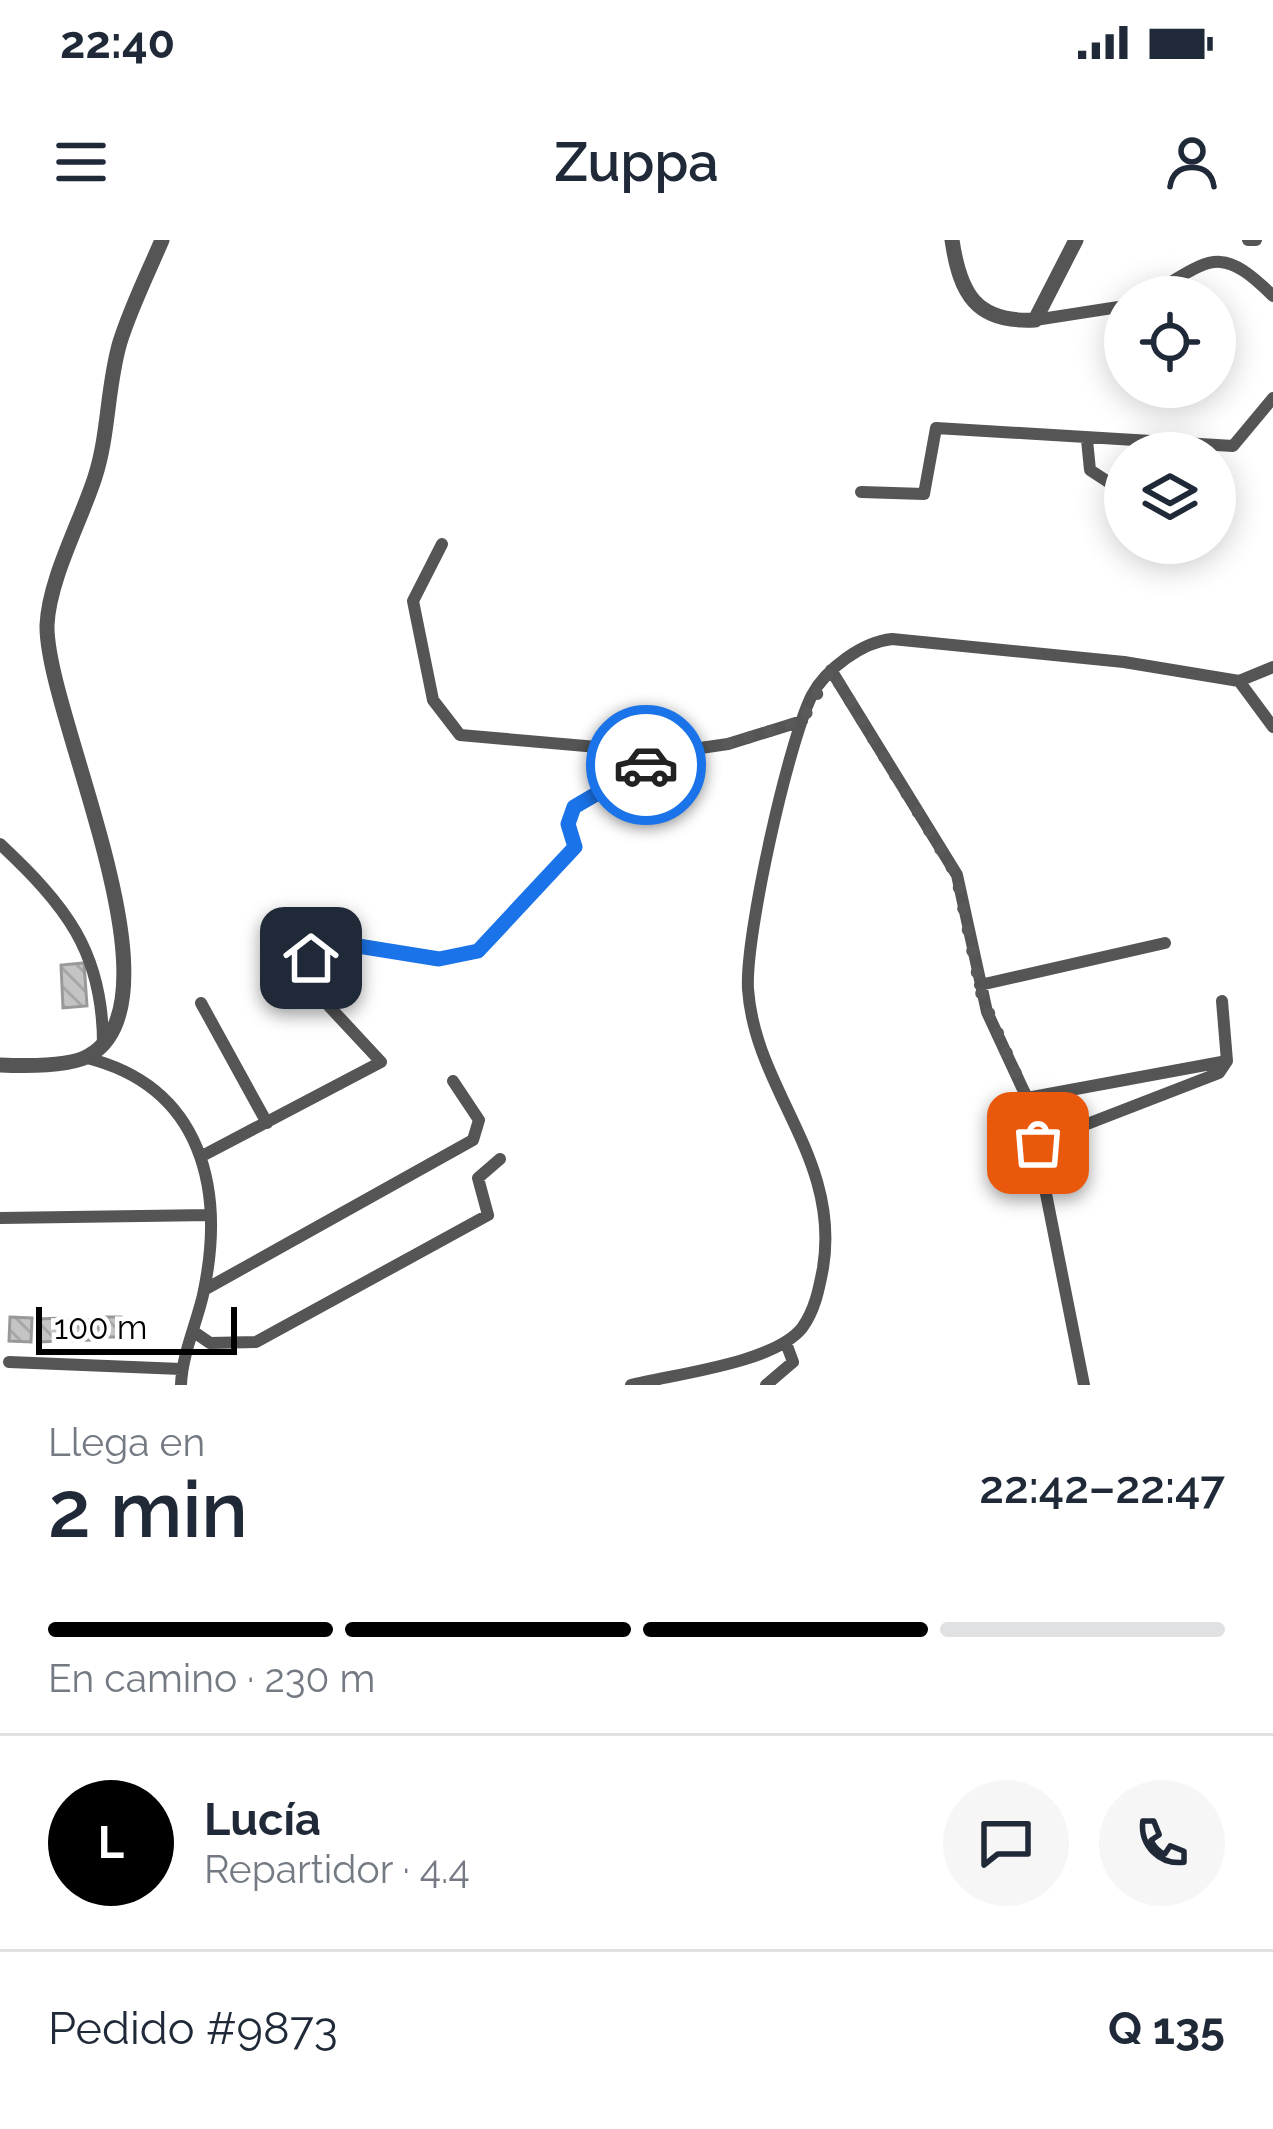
<!DOCTYPE html>
<html lang="es">
<head>
<meta charset="utf-8">
<style>
  :root { --surface:#fff; --page:#f6f6f7; --text:#1f2937; --muted:#747a83; --line:#e0e1e3; --accent:#000 }
  body { margin:0; font-family:Raleway,sans-serif; background:var(--page); color:var(--text); height:100vh; display:flex; flex-direction:column; font-size:45px; white-space:nowrap }
  * { box-sizing:border-box; margin:0 }
  p { font-size:39px; color:var(--muted) }
  .icon { flex:none; width:66px; height:66px; fill:none; stroke:currentColor; stroke-width:2; stroke-linecap:round; stroke-linejoin:round }
  .map { position:relative; height:1145px; overflow:hidden }
  .side { display:flex; flex-direction:column; background:var(--surface); flex:1 }
  .side>* { flex:none }
  .fabs { position:absolute; left:1104px; top:36px; display:grid; gap:24px }
  .fabs a { display:grid; place-items:center; width:132px; height:132px; border-radius:50%; background:var(--surface); box-shadow:0 6px 30px #0003; font-size:60px }
  .scale { position:absolute; left:36px; bottom:30px; width:201px; box-sizing:border-box; padding-left:12px; border:6px solid #000; border-top:0; font-size:33px; line-height:42px; white-space:nowrap; color:#000; -webkit-text-stroke:9px #fff; paint-order:stroke }
  .pin { position:absolute; display:grid; place-items:center; width:102px; height:102px; color:#fff; margin:-51px; border-radius:24px; box-shadow:0 6px 18px #0006 }
  .courier { position:absolute; display:grid; place-items:center; width:120px; height:120px; margin:-60px; border:9px solid #1a73e8; border-radius:50%; background:#fff; color:#222; box-shadow:0 3px 15px #0007 }
  .summary em { font-style:normal; font-weight:600 }
  .summary div { display:flex; flex-direction:column-reverse }
  .summary { display:flex; align-items:center; justify-content:space-between; height:204px; padding:0 48px }
  h1 { font-size:78px; font-weight:600; line-height:90px }
  .bar { display:grid; grid-template-columns:repeat(4,1fr); gap:18px 12px; align-content:center; height:144px; padding:0 48px }
  .bar i { height:15px; border-radius:9px; background:var(--line) }
  .bar .current { background:var(--accent) }
  .bar p { grid-column:span 4 }
  .line { display:flex; align-items:center; gap:30px; padding:0 48px; border-top:3px solid var(--line) }
  .line div { flex:1 }
  .round { display:grid; place-items:center; flex:none; width:126px; height:126px; border-radius:63px; background:var(--page) }
  .status { display:flex; justify-content:space-between; align-items:center; height:84px; padding:0 60px; background:var(--surface); direction:ltr }
  .status svg { height:33px; fill:currentColor }
  header { display:flex; justify-content:space-between; align-items:center; height:156px; padding:0 48px; background:var(--surface); font-size:54px; font-weight:600 }
  .map>svg:first-child { display:block }
</style>
</head>
<body>
<div class="status"><b>22:40</b><svg viewBox="0 0 49 12"><path d="M0 12V9h3v3zM5 12V6h3v6zM10 12V3h3v9zM15 12V0h3v12zM26 1h20v11H26zM47 4h2v5h-2z"/></svg></div>
<header><svg class="icon" aria-label="menu" viewBox="0 0 24 24"><path d="M4 6h16M4 12h16M4 18h16"/></svg>Zuppa<svg class="icon" aria-label="person" viewBox="0 0 24 24"><circle cx="12" cy="8" r="4"/><path d="M4 21q1-7 8-7t8 7"/></svg></header>
<div class="map">
<svg width="1273" height="1145" viewBox="0 0 1273 1145">
  <defs>
    <pattern id="building-back-hatch" width="6" height="6" patternUnits="userSpaceOnUse" patternTransform="scale(3)"><rect width="6" height="6" fill="#c4c4c4"/><path d="M-1 5l2 2M0 0l6 6M5-1l2 2" fill="none" stroke="#a7a7a7"/></pattern>
  </defs>
  <rect width="100%" height="100%" fill="#fff"/>
  <path fill="url(#building-back-hatch)" stroke="#999" stroke-width="3" d="M84 723 87 766 63 768 61 725Z
    M10 1077 32 1078 31 1102 9 1101Z
    M94 1077H121V1097H94Z
    M62 1078V1101L38 1102V1079Z
    M69 1080H89L90 1100 69 1101Z"/>
  <g fill="none" stroke-linecap="round" stroke-linejoin="round">
    <path stroke="#555" stroke-width="12" d="M1248 0H1256
      M1145 57C1209 22 1217 0 1273 56
      M1035 80 1125 66
      M1087 200 1090 230 1116 247 1118 263
      M861 252 924 254 936 188 1233 206 1273 158
      M442 304 413 361 433 460 460 495 666 513 728 504 802 481
      M831 430 957 635 987 772 1027 858 1084 1145
      M1239 441 1273 487
      M0 604C65 665 103 711 103 804
      M980 745 1165 703
      M201 763 267 883
      M87 818C202 847 226 949 203 1055 196 1085 182 1115 181 1145
      M1027 858 1227 821
      M1038 903 1219 833 1227 821 1222 761
      M202 916 381 822 327 764 311 718 317 704 336 701 439 719 478 711 575 606 568 584 574 567 666 513
      M0 978 211 975
      M204 1050 473 900 479 880 453 841
      M194 1092 210 1103 256 1102 488 975 478 938 500 919
      M9 1122 181 1129
      M631 1145C675 1134 774 1123 802 1088 815 1070 819 1049 823 1028 841 918 755 850 748 749 745 696 788 503 812 455 826 429 862 402 892 399L1124 422 1239 441 1273 427
      M766 1145 793 1122 786 1103"/>
    <path stroke="#555" stroke-width="15" d="M952 0C960 54 976 83 1035 80L1076 0
      M0 825C23 826 71 827 90 815 187 758 45 472 47 385 49 339 81 281 95 237 109 194 107 146 120 102 131 67 148 33 162 0"/>
  </g>
  <g fill="none" stroke-linecap="round" stroke-linejoin="round">
    <path stroke="#595959" stroke-width="12" stroke-dasharray="0 21.6" d="M646 525 666 513 728 504 802 481 831 430 956 635 982 757 1027 858 1038 903"/>
    <path stroke="#1a73e8" stroke-width="15" d="M311 718 317 704 327 701 439 719 478 711 575 607 568 584 574 567 646 525"/>
  </g>
</svg>
<div class="fabs">
<a><svg class="icon" aria-label="locate" viewBox="0 0 24 24"><circle cx="12" cy="12" r="6"/><path d="M12 2v4M12 18v4M2 12h4M18 12h4"/></svg></a>
<a><svg class="icon" aria-label="layers" viewBox="0 0 24 24"><path d="M12 4l9 5-9 5-9-5zM3 14l9 5 9-5"/></svg></a>
</div>
<div class="scale">100 m</div>
<div class="pin" style="left:1038px;top:903px;background:#ea580c"><svg class="icon" aria-label="bag" viewBox="0 0 24 24"><path d="M5 8h14l-1 12H6zM9 8a3 3 0 0 1 6 0"/></svg></div>
<div class="pin" style="left:311px;top:718px;background:#1f2937"><svg class="icon" aria-label="home" viewBox="0 0 24 24"><path d="M3 11l9-7 9 7M6 9v11h12V9"/></svg></div>
<div class="courier" style="left:646px;top:525px"><svg class="icon" aria-label="car" viewBox="0 0 24 24"><path d="M5 17H2v-5l4-1 3-4h7l3 4 3 1v5h-3M9 17h6M6 11h13"/><circle cx="7" cy="17" r="2"/><circle cx="17" cy="17" r="2"/></svg></div>
</div>
<section class="side">
<div class="summary"><div><h1>2 min</h1><p>Llega en</p></div><em>22:42–22:47</em></div>
<div class="bar"><i class="current"></i><i class="current"></i><i class="current"></i><i></i><p>En camino · 230 m</p></div>
<div class="line" style="height:216px"><b class="round" style="background:var(--accent);color:#fff">L</b><div><b>Lucía</b><p>Repartidor · 4.4</p></div><a class="round"><svg class="icon" aria-label="chat" viewBox="0 0 24 24"><path d="M4 5h16v11H9l-5 4z"/></svg></a><a class="round"><svg class="icon" aria-label="phone" viewBox="0 0 24 24"><path d="M5 4h4l2 5-3 2q2 4 5 5l2-3 5 2v4C11 20 4 13 5 4z"/></svg></a></div>
<div class="line" style="height:156px"><div>Pedido #9873</div><b>Q 135</b></div>
</section>
</body>
</html>
